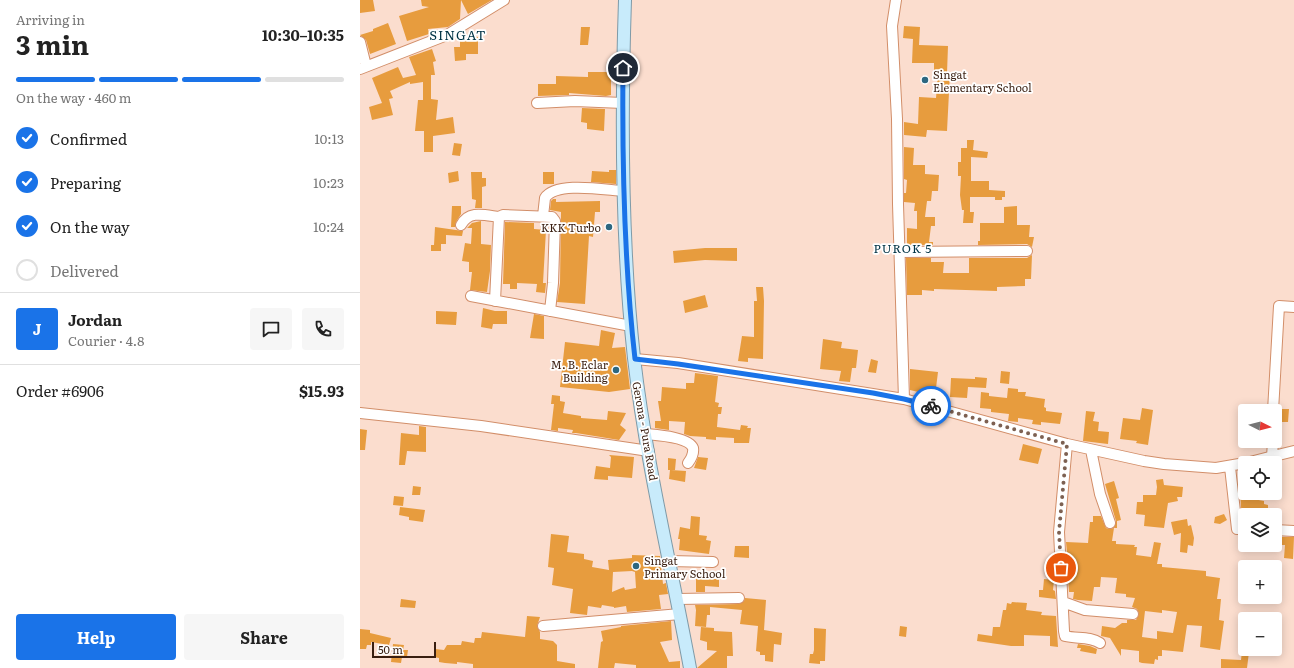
<!DOCTYPE html>
<html lang="en">
<head>
<meta charset="utf-8">
<style>
  :root { --surface:#fff; --page:#f6f6f6; --text:#222; --muted:#767676; --line:#e0e0e0; --accent:#1a73e8 }
  body { margin:0; font-family:Literata,serif; background:var(--page); color:var(--text); height:100vh; display:flex; flex-direction:column; font-size:15px; white-space:nowrap }
  * { box-sizing:border-box; margin:0 }
  p { font-size:13px; color:var(--muted) }
  .icon { flex:none; width:22px; height:22px; fill:none; stroke:currentColor; stroke-width:2; stroke-linecap:round; stroke-linejoin:round }
  .map { position:relative; flex:1; overflow:hidden }
  .side { display:flex; flex-direction:column; background:var(--surface); width:360px }
  .side>* { flex:none }
  .needle { width:26px; rotate:96deg }
  .fabs { position:absolute; left:878px; top:404px; display:grid; gap:8px }
  .fabs a { display:grid; place-items:center; width:44px; height:44px; border-radius:4px; background:var(--surface); box-shadow:0 2px 10px #0003; font-size:20px }
  .scale { position:absolute; left:12px; bottom:10px; width:64px; box-sizing:border-box; padding-left:4px; border:2px solid #391e10; border-top:0; font-size:11px; line-height:14px; white-space:nowrap; color:#391e10; -webkit-text-stroke:3px #fff; paint-order:stroke }
  .pin { position:absolute; display:grid; place-items:center; width:34px; height:34px; color:#fff; margin:-17px; border:2px solid #fff; border-radius:50%; box-shadow:0 1px 4px #0007 }
  .courier { position:absolute; display:grid; place-items:center; width:40px; height:40px; margin:-20px; border:3px solid #1a73e8; border-radius:50%; background:#fff; color:#222; box-shadow:0 1px 5px #0007 }
  .overview em { font-style:normal; font-weight:700 }
  .overview div { display:flex; flex-direction:column-reverse }
  .overview { display:flex; align-items:center; justify-content:space-between; height:68px; padding:0 16px }
  h1 { font-size:26px; font-weight:700; line-height:30px }
  .bar { display:grid; grid-template-columns:repeat(4,1fr); gap:6px 4px; align-content:center; height:48px; padding:0 16px }
  .bar i { height:5px; border-radius:3px; background:var(--line) }
  .bar .current { background:var(--accent) }
  .bar p { grid-column:span 4 }
  .line { display:flex; align-items:center; gap:10px; padding:0 16px; border-top:1px solid var(--line) }
  .line div { flex:1 }
  .round { display:grid; place-items:center; flex:none; width:42px; height:42px; border-radius:4px; background:var(--page) }
  ol { padding:0 16px; list-style:none }
  li { display:flex; align-items:center; gap:12px; height:44px }
  li p { margin-inline-start:auto }
  li .icon { padding:4px; border-radius:50%; background:var(--accent); color:#fff; stroke-width:4 }
  li:last-child { color:var(--muted) }
  li i { width:22px; height:22px; border:2px solid var(--line); border-radius:50% }
  .button { display:flex; gap:8px; margin-top:auto; padding:8px 16px }
  .button a { flex:1; height:46px; border-radius:4px; background:var(--accent); color:#fff; font-size:16px; font-weight:700; line-height:46px; text-align:center }
  .button a+a { background:var(--page); color:var(--text) }
  main { display:flex; flex:1; min-height:0 }
  .map>svg:first-child { display:block }
</style>
</head>
<body>
<main>
<section class="side">
<div class="overview"><div><h1>3 min</h1><p>Arriving in</p></div><em>10:30–10:35</em></div>
<div class="bar"><i class="current"></i><i class="current"></i><i class="current"></i><i></i><p>On the way · 460 m</p></div>
<ol>
<li><svg class="icon" aria-label="check" viewBox="0 0 24 24"><path d="M5 12l5 5 9-10"/></svg>Confirmed<p>10:13</p></li>
<li><svg class="icon" aria-label="check" viewBox="0 0 24 24"><path d="M5 12l5 5 9-10"/></svg>Preparing<p>10:23</p></li>
<li><svg class="icon" aria-label="check" viewBox="0 0 24 24"><path d="M5 12l5 5 9-10"/></svg>On the way<p>10:24</p></li>
<li><i></i>Delivered</li>
</ol>
<div class="line" style="height:72px"><b class="round" style="background:var(--accent);color:#fff">J</b><div><b>Jordan</b><p>Courier · 4.8</p></div><a class="round"><svg class="icon" aria-label="chat" viewBox="0 0 24 24"><path d="M4 5h16v11H9l-5 4z"/></svg></a><a class="round"><svg class="icon" aria-label="phone" viewBox="0 0 24 24"><path d="M5 4h4l2 5-3 2q2 4 5 5l2-3 5 2v4C11 20 4 13 5 4z"/></svg></a></div>
<div class="line" style="height:52px"><div>Order #6906</div><b>$15.93</b></div>
<div class="button"><a>Help</a><a>Share</a></div>
</section>
<div class="map">
<svg width="934" height="668" viewBox="0 0 934 668">
  <rect width="100%" height="100%" fill="#fbddce"/>
  <path fill="#e79c3e" fill-rule="evenodd" d="M0 0H13L15 11 0 13Z
    M61 0H101L100 19 88 27 68 29 69 34 47 41 39 16 69 7 62 6Z
    M101 0H132L108 14Z
    M28 23 36 44 10 54 6 40 0 35 13 31V29Z
    M544 26 560 27 559 45 588 46 587 73H590L587 131 567 130 566 137 544 135V122L558 124 559 97 576 98 578 72 574 71V63H552L553 39 543 38Z
    M221 27H230L228 45H220Z
    M118 37V54H106V60L95 61 94 47H100V40Z
    M72 49 76 61 73 62 75 75H71V99L78 100 76 120 93 117 95 133 73 136V152H64V131H55L58 100H63V82L50 84V82L30 91 33 98 29 99 33 115 12 120 9 107 22 103 12 78 38 67 43 78 56 75 49 57Z
    M228 72H251V95L246 96 209 93V95L178 96V84H196V76L228 77Z
    M222 108 245 109 244 131 227 129V123L221 122Z
    M607 140H614L613 150 628 152 627 158 611 157V181H629V190L645 191V197H642V200H635V197H610V212H614L613 223H603L604 210H602L600 195 601 176H598V162H601V148H607Z
    M94 143 102 144 100 156 92 155Z
    M544 147 554 148 553 165H565V174L579 175 578 191H572L571 201H567L565 217H575V226H571L569 242H573V245H547V228L557 229V211H554L555 203 544 202V193H546L547 180 544 179Z
    M249 170H256V184L231 182 232 171 249 172Z
    M98 171 99 181 89 183 88 173Z
    M111 172H122V178H126V186L122 187V208H115L116 200 112 199Z
    M183 172H194V184H183Z
    M193 199H196V202L240 201V212H235L233 237 229 236 225 304 197 302 200 283 201 212 190 210 191 201Z
    M92 206H101V214L96 222 95 227H91Z
    M657 206V225H670L669 237H674L672 247 667 244 618 245V241H620V223H644V207Z
    M121 221V244L131 245 130 271 127 292 110 290 112 272H109V262L102 261 105 243 111 244 112 228H107L112 223Z
    M145 222 174 223V229L186 230 183 283H186L185 293 176 292 177 284 157 283V289H150V284H143Z
    M75 227 103 231 102 236 86 235V244H81V251H71V245H74Z
    M345 248H377V261L345 260 314 263 313 251Z
    M672 255 671 279H665V286L637 287V291L574 289V291L562 290V295H547L546 258H571V262H584L583 273H609V258H667Z
    M396 287H403L404 301 403 359 388 358V362L378 361 382 336 394 337V301H397Z
    M345 295 348 307 325 313 323 301Z
    M123 308 135 311H147V324H133L132 329 121 327Z
    M76 311 97 312 96 325 76 324Z
    M174 314 184 316V339L170 338Z
    M241 330 255 333 252 348 265 347 270 389 249 392 200 387 205 342 239 346Z
    M463 339 482 342 481 348 498 350 496 368H492L490 382 479 381 481 371 460 369Z
    M511 359 518 361 516 373 508 372Z
    M550 369 578 372 575 396 550 390Z
    M641 371 650 372 649 384 640 383Z
    M335 373 358 376 355 402 359 403 358 407H362L361 414H358L357 427 380 430 381 425 388 426 387 428H391L389 443H374V438L356 437V440L346 439V437L330 436 324 434 325 422 309 421V430L295 428V421H301L298 401H301L302 387 326 389V383H334Z
    M615 377 627 378 626 388 608 387 607 398 590 397 591 378 615 379Z
    M648 388 658 389V392H666L665 396 685 399 684 407 686 408V411L702 413 700 424 681 422V425L672 424 673 420 658 418V422L648 421 649 414 631 412V409L620 408 621 392 629 393V396L647 398Z
    M192 395 200 396V401L205 402 203 413 221 416V418L247 420 248 411 266 413 260 425 266 430 259 440 216 433H212L213 430 198 428V431L191 430 194 404H191Z
    M782 408 793 410 788 445 776 443 777 441 760 439 763 418 780 420Z
    M920 409H929L928 422H919Z
    M726 411 735 412 733 421 739 422 738 431 749 432 748 444 723 441Z
    M59 426 66 427V452L47 451 45 465H39L41 433 59 435Z
    M0 429 7 430 5 450H0Z
    M663 444 682 449 678 464 659 460Z
    M249 455 274 457 272 478 248 476V480L234 479 236 466 250 468 251 457Z
    M338 457 348 458 346 470 334 468Z
    M308 458 316 459 315 470H311L326 471 325 482 309 479 310 470H308Z
    M803 479 804 485 823 487 822 497H817L818 501 808 503 804 528 784 526 785 515 776 514 777 502H783V495H796L797 487 796 480Z
    M754 481 759 498 756 499 761 520 757 521V528H754L756 521 745 484Z
    M53 486 61 487 60 495H52Z
    M880 493H893V499L904 501V504L908 505V515H885L882 519Z
    M34 496 44 497 43 506 33 505Z
    M40 507 65 510 63 522 49 520V517L39 515Z
    M864 514 867 520 860 524 854 523 855 517Z
    M331 516 340 517 339 535 347 536 346 540 351 541 349 554 319 550 320 539H318L320 527 330 529Z
    M733 516H741L746 528 749 529 754 528 752 541H756V544L775 545 774 547H777L776 555 791 557 794 542 801 543 797 564H802V567L846 571V576L860 578 857 599H861L859 620 864 621 860 650 840 647 842 626 827 625 823 652 802 650V656H798V660L795 659 794 664 782 663 779 662V651L761 649V656L750 638 741 636 742 626 755 628 762 623H767V620H776L779 614 777 609 772 607 775 598 766 597V594L755 593 757 578 741 577 740 587H734L732 601 718 600 713 599 714 592H709L707 567 709 553H707L706 542 728 543 730 522H733ZM802 610 817 612 813 633 797 631V639L782 637 785 611 802 613Z
    M827 519 828 526 831 525 834 538 833 546 828 545 827 553 820 552 821 533 814 535 811 522Z
    M191 534 209 536 207 552 224 554V559L233 561 232 567 249 570 248 560 272 558V555L300 556 303 584 306 583 308 594 299 595 301 609 267 612 266 606 254 608V607L242 605 241 608 228 606 227 615 210 613 213 589 192 585 194 568 188 567ZM272 571 275 572 276 588 265 590 264 587 252 592 253 572Z
    M915 537H934L933 559 924 558 925 545H915Z
    M375 546H389V558L374 557Z
    M336 577 359 579V587L345 586V592H336Z
    M684 579 694 580 693 590 695 591 696 599 679 597V590H683Z
    M385 598 406 600 404 630 422 633 421 645 414 644 413 662 405 661V655H400V652L396 651 398 626 380 624 382 610 350 607V615H347L346 627 335 626 336 610 335 605 379 604 384 601Z
    M41 599 56 601 55 608 40 607Z
    M652 602 667 603 666 610 682 612 681 615 696 616 698 647 690 646V636L664 635V646H651L617 641 618 634 632 636 633 627H640L643 610H646L647 603 651 604Z
    M167 616 180 617 177 626 180 632V639L193 641 197 645V661L215 664V668H113V664L97 662V664L85 663 79 662V658L74 657 75 649 84 650 87 645H101L102 641 114 643 115 638H121L122 632 165 637Z
    M311 621 312 640 300 642 309 662 320 661V668H276V665L255 663 254 668H238L241 642 243 641 241 631 261 627V626Z
    M540 626 547 627 546 637 539 636Z
    M341 627 354 628V631L372 632 373 656H367V668H337L357 651 347 650V642L340 640Z
    M454 628 466 629 465 661H460V664L449 663 450 654H453L454 650Z
    M0 629 10 630V633L31 638 29 645 11 642V645H7L6 649H0Z
    M33 644 44 645 43 650H48L47 657H42L41 663 31 662Z
    M718 644 730 646 737 649 736 654 720 651 721 648H717Z
    M882 651 889 652 887 668H861V659L881 660Z"/>
  <g fill="none" stroke-linecap="round" stroke-linejoin="round">
    <defs>
      <path id="minor" d="M536 0 532 26 537 119 538 204 544 399
        M0 42 6 66
        M0 69 87 35 144 0
        M177 103 215 101 263 103
        M183 216 185 198C196 181 245 190 264 191
        M101 225C109 210 124 215 139 217
        M540 252 667 251
        M111 296 271 326
        M135 301 139 217 143 215 192 217 195 221 193 283 190 311
        M275 359 318 363 544 399 707 444 784 461 804 464 856 468 885 463
        M913 411 919 306 934 307
        M0 413 121 426 289 451
        M286 434C296 435 329 437 333 448 334 454 331 459 328 463
        M707 444 699 532 704 631 705 636C717 639 730 636 740 643
        M731 450 740 494 750 523
        M912 457 913 441
        M886 463 934 451
        M870 467 877 529H885
        M915 530 934 531
        M310 561 353 562
        M318 599 379 598
        M703 602 725 610 773 614
        M183 626 320 614"/>
      <path id="major" d="M265 0C261 119 261 240 274 358 286 462 311 565 330 668"/>
    </defs>
    <use href="#minor" stroke="#d28e69" stroke-width="12"/>
    <use href="#major" stroke="#7f9aa7" stroke-width="14"/>
    <use href="#minor" stroke="#fff" stroke-width="10"/>
    <use href="#major" stroke="#c8ebfb" stroke-width="12"/>
  </g>
  <g fill="none" stroke-linecap="round" stroke-linejoin="round">
    <path stroke="#7d6152" stroke-width="4" stroke-dasharray="0 7.2" d="M571 406 707 444 699 532 701 568"/>
    <path stroke="#1a73e8" stroke-width="5" d="M263 68C262 165 264 262 275 359L318 364 513 393 544 399 571 406"/>
  </g>
  <g fill="#2d6780" stroke="#fff" stroke-width="1.5">
    <circle cx="565" cy="80" r="4"/>
    <circle cx="249" cy="227" r="4"/>
    <circle cx="256" cy="370" r="4"/>
    <circle cx="276" cy="566" r="4"/>
  </g>
  <g text-anchor="middle" dominant-baseline="central" stroke-width="3.5" stroke-linejoin="round" paint-order="stroke">
    <g font-size="11" fill="#391e10" stroke="#fff" text-anchor="start">
      <text x="573" y="74">Singat<tspan x="573" dy="13">Elementary School</tspan></text>
      <text x="241" y="227" text-anchor="end">KKK Turbo</text>
      <text x="248" y="364" text-anchor="end">M. B. Eclar<tspan x="248" dy="13">Building</tspan></text>
      <text x="284" y="560">Singat<tspan x="284" dy="13">Primary School</tspan></text>
    </g>
    <g font-size="11" fill="#391e10" stroke="#fff">
      <text transform="translate(286 431) rotate(80)">Gerona - Pura Road</text>
    </g>
    <g font-size="12" letter-spacing="1" fill="#003345" stroke="#fff">
      <text x="543" y="248">PUROK 5</text>
    </g>
    <g font-size="13" letter-spacing="1" fill="#003345" stroke="#fff">
      <text x="98" y="34">SINGAT</text>
    </g>
  </g>
</svg>
<div class="fabs">
<a><svg class="needle" viewBox="-14 -14 28 28"><path d="M0-13l5 13h-10z" fill="#e53935"/><path d="M0 13l5-13h-10z" fill="#767676"/></svg></a>
<a><svg class="icon" aria-label="locate" viewBox="0 0 24 24"><circle cx="12" cy="12" r="6"/><path d="M12 2v4M12 18v4M2 12h4M18 12h4"/></svg></a>
<a><svg class="icon" aria-label="layers" viewBox="0 0 24 24"><path d="M12 4l9 5-9 5-9-5zM3 14l9 5 9-5"/></svg></a>
<a>+</a>
<a>−</a>
</div>
<div class="scale">50 m</div>
<div class="pin" style="left:701px;top:568px;background:#ea580c"><svg class="icon" aria-label="bag" viewBox="0 0 24 24"><path d="M5 8h14l-1 12H6zM9 8a3 3 0 0 1 6 0"/></svg></div>
<div class="pin" style="left:263px;top:68px;background:#1f2937"><svg class="icon" aria-label="home" viewBox="0 0 24 24"><path d="M3 11l9-7 9 7M6 9v11h12V9"/></svg></div>
<div class="courier" style="left:571px;top:406px"><svg class="icon" aria-label="bike" viewBox="0 0 24 24"><circle cx="6" cy="16" r="4"/><circle cx="18" cy="16" r="4"/><path d="M6 16l4-8h5l3 8M10 8l3 8H6M13 5h3"/></svg></div>
</div>
</main>
</body>
</html>
